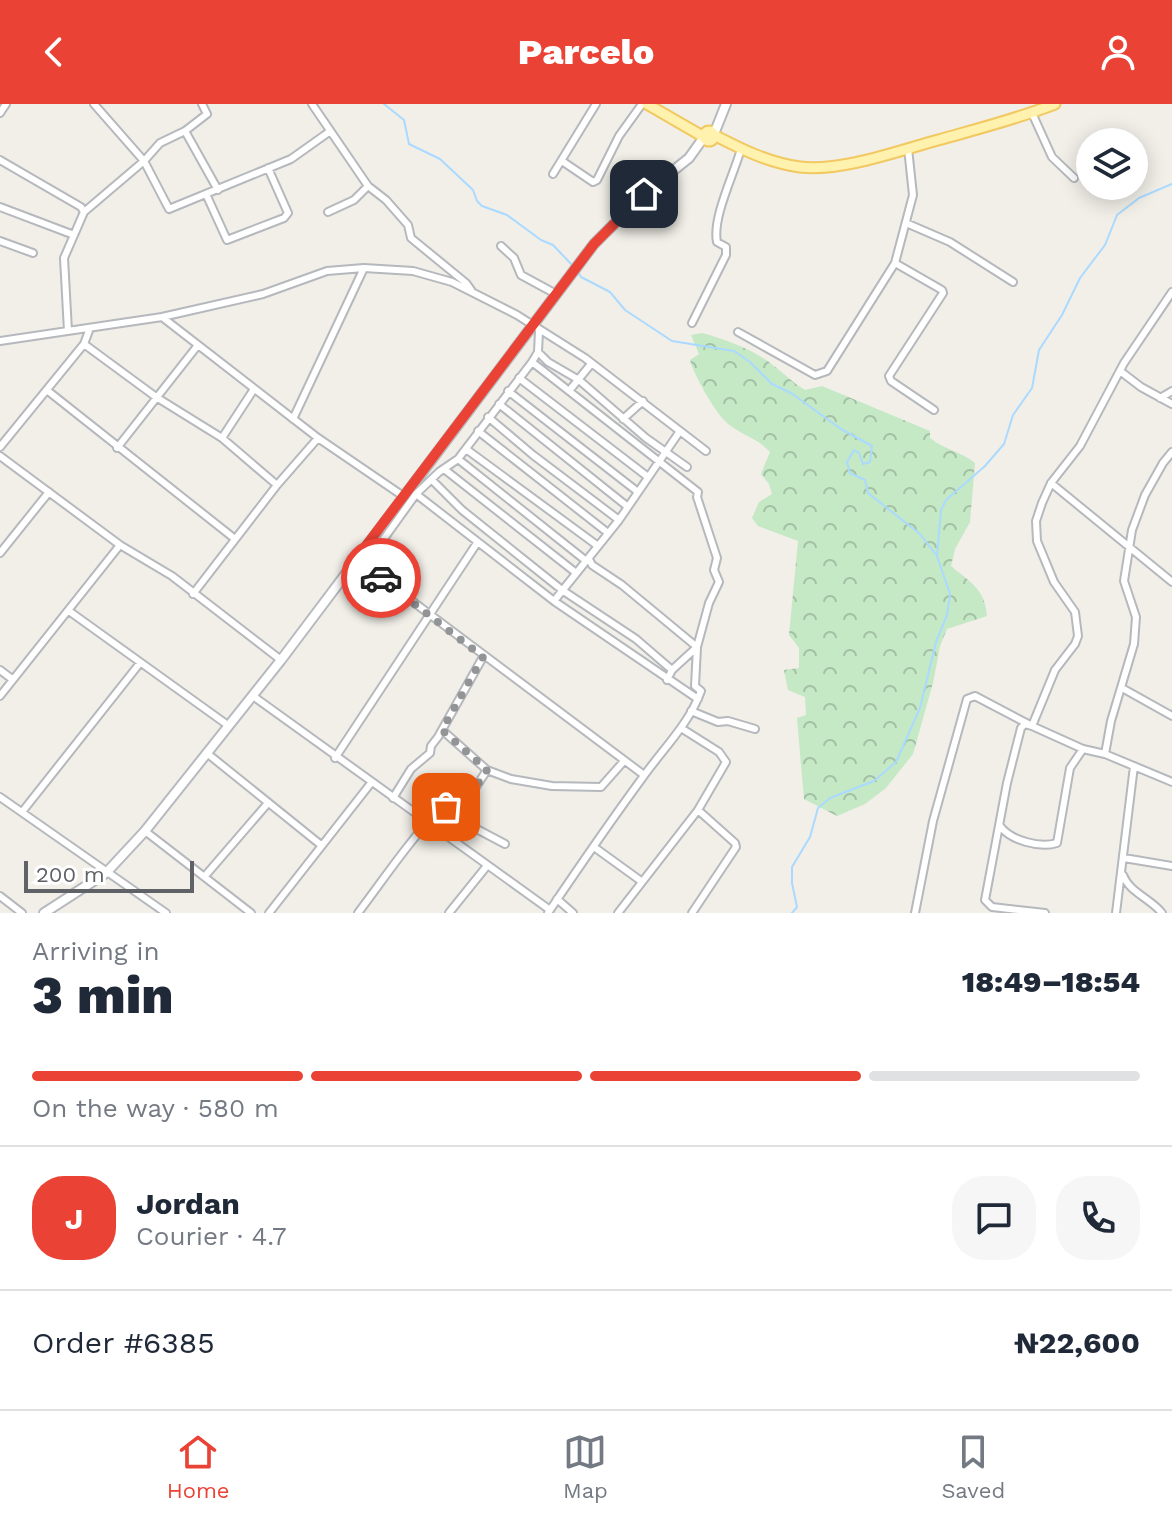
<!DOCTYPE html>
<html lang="en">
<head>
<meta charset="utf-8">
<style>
  :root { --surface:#fff; --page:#f6f6f7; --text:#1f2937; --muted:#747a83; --line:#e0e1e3; --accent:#ea4335 }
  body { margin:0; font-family:"Work Sans",sans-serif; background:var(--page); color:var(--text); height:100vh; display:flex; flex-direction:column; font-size:30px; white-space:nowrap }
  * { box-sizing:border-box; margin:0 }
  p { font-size:26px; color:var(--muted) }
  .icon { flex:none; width:44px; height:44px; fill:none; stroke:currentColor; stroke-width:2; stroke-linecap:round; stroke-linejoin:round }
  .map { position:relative; height:809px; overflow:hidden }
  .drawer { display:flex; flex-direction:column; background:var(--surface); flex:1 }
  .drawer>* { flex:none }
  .fabs { position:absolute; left:1076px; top:24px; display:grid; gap:16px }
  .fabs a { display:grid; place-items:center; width:72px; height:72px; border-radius:50%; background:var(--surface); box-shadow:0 4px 20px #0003; font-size:40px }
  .scale { position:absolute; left:24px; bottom:20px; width:170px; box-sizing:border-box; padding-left:8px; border:4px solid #5f6368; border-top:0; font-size:22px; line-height:28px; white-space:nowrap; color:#5f6368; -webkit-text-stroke:6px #fff; paint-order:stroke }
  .pin { position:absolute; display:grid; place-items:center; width:68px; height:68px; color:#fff; margin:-34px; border-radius:16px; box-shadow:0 4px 12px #0006 }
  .courier { position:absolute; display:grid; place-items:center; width:80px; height:80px; margin:-40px; border:6px solid #ea4335; border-radius:50%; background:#fff; color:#222; box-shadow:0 2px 10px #0007 }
  .overview em { font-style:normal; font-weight:800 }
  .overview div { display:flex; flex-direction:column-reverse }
  .overview { display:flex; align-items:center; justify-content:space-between; height:136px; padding:0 32px }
  h1 { font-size:52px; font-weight:800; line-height:60px }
  .bar { display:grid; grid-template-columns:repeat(4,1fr); gap:12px 8px; align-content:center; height:96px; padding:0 32px }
  .bar i { height:10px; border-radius:6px; background:var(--line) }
  .bar .on { background:var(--accent) }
  .bar p { grid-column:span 4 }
  .line { display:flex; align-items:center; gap:20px; padding:0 32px; border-top:2px solid var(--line) }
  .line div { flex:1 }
  .round { display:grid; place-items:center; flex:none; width:84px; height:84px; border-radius:32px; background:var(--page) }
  header { display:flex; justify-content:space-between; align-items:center; height:104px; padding:0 32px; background:var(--accent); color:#fff; font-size:36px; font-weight:800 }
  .tabs { display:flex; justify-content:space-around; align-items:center; height:112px; border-top:2px solid var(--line); background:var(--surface); font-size:22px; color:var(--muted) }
  .tabs a { display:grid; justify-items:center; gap:4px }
  .tabs .on { color:var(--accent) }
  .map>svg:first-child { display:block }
</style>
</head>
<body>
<header><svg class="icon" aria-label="back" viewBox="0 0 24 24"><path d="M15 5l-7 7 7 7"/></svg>Parcelo<svg class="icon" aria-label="person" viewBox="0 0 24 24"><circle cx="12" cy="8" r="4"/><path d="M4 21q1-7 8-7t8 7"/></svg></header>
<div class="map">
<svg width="1172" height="809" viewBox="0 0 1172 809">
  <defs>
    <pattern id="forest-crowns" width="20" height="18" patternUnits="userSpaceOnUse" patternTransform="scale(2)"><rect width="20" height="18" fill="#c5e8c5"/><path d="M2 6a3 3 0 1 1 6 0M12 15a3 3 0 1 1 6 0" fill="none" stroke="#a3c0a4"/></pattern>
  </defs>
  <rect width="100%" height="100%" fill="#f1efe8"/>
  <path fill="url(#forest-crowns)" d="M702 229C725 235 755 246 774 262 785 270 793 279 805 286L822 282 930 327V334C945 346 960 347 975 359L970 418 955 445 951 462C970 478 985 485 987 512L947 525 940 542 933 579 913 650 886 684 865 700 837 712 804 695 797 614 806 611 805 593 788 586 784 566 799 564V544L789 531 798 437 758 422 752 414 759 398 772 390 769 380 761 370 770 348C757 333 737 330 724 316 714 306 693 269 690 256L699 250 691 231Z"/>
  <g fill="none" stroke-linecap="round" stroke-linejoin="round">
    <path stroke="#aadaff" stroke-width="2" d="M384 0 404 16 409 40 440 55 473 86 477 97 482 102 507 111 541 136 553 141 574 163
      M578 168 581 173 610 188 625 206 672 237 734 247 750 258 772 280 791 289 841 325 872 342 870 358 863 360 859 349 854 346 847 358 850 369 865 376 868 389 920 430 937 452
      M792 809 797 803 792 779V763L810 733 818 704 830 694 874 677 896 658 920 604 936 538 947 511 950 490 937 452 941 406 946 396 985 362 1004 340 1013 311 1032 284 1039 246 1062 211 1080 174 1105 141 1117 111 1139 94 1172 80"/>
    <defs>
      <path id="street" d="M94 0 144 57 169 105 291 55 329 28
        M312 0 368 82 386 96 408 121 411 134 466 179 471 186
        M0 9 6 0
        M1032 9 1052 53 1074 74
        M185 27 218 86
        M0 56 81 103 84 108 64 154 68 227
        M562 57 593 78 597 76 619 32 642 0
        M553 70 596 0
        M206 90 227 136 284 114 288 109 268 64
        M0 103 74 131
        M84 108 144 57 160 39 185 27 207 10 202 0
        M328 108 354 96 368 82
        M906 119 950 138 1013 178
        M0 137 33 149
        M501 142 514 154 521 171 556 190
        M895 159 942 186 943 189 889 272 891 277 934 306
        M162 213 263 190 327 167 364 164 413 167 452 178 517 211 585 254 706 347
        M692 219 726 151V143L717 138C712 114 734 70 741 45
        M738 228 815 271 827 267 895 159 913 91 908 44
        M0 237 162 213 318 334 403 392
        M84 240 156 293 222 334 277 381
        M538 248 548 258 579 276 646 334 687 363
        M532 258 698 388 697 393 717 454 714 466 719 478 709 499 697 543 672 566 667 576
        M1120 267 1141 283 1172 300
        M519 274 648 373
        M48 287 235 435
        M508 287 638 388
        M569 287 591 260
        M1160 294 1172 287
        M499 300 628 403
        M488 313 533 351 619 416
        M293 315 364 164
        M623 315 643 297
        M478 327 608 429
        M222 334 254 285
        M0 343 84 240 90 224
        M117 344 198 241
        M466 345 598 442
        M0 352 120 441 172 472 281 556
        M458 355 585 456 589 455 592 461 622 481 697 543 695 582 701 587C689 620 663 645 643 673 610 718 579 763 548 809
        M444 365 575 468
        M432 376 462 406 562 486 636 535 672 566
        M1051 379 1172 478
        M416 390 554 497 698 595
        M0 449 49 388
        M356 455 644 671
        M365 461 416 390 439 368 458 355 532 258 538 248 539 227
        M193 490 277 381 318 334
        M554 497 619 416 680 327
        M69 507 229 622
        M0 566 12 575
        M1122 584 1172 612
        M0 592 120 441
        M253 592 550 806
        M691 607 718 618 728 617 755 625
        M442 626 487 666 511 675 552 682 601 683 624 657
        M208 650 321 741
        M1105 650 1111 617 1134 540 1136 513 1124 477 1132 426 1145 391 1163 359 1172 348
        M335 654 477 439
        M0 693 166 809
        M393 694 411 665 430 649 431 642 438 633 483 553
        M446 703 471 722 505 740
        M22 708 140 559
        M1000 722C1011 737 1040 744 1057 739L1070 664 1083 645
        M145 727 251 809
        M594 743 641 777
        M1124 754 1172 762
        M1123 771C1129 788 1151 795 1162 809
        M205 772 268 699
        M0 792 22 809
        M557 795 573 809
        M269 809 371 679
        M358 809C381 779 402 747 427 719 439 704 450 699 460 683L467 686H474L487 666
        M449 809 486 763
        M618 809 698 706 726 658 719 648 681 624
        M692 809 736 743 735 739 698 706
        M915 809 933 717 967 595 975 592 1032 622 1083 645 1105 650 1172 678
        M1045 809 992 803 985 796 1007 679 1021 624 1025 620 1032 622 1055 566 1075 540 1078 532 1075 508 1054 478 1037 437 1036 417 1042 399 1051 379 1080 342 1124 259 1172 188
        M1116 809 1134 662"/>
      <path id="secondary" d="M714 30 726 0
        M44 809 106 769 145 727 281 556 594 140 644 90 689 54 704 33"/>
      <path id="primary" d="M647 0 704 33
        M704 32a5 5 0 1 1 10 0a5 5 0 1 1-10 0Z
        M714 31C741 45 769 59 800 63 841 68 898 47 938 36 977 25 1017 15 1055 0"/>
    </defs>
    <use href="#street" stroke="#b5b8bc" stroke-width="10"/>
    <use href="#secondary" stroke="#b6babf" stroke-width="12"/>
    <use href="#primary" stroke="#f2c960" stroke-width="13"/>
    <use href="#street" stroke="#fff" stroke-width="6"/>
    <use href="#secondary" stroke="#fff" stroke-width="8"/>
    <use href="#primary" stroke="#fff2af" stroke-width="9"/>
  </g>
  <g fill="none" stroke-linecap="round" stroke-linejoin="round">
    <path stroke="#929495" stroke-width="8" stroke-dasharray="0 14.4" d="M381 474 483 553 442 626 487 666 474 686 460 683 446 703"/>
    <path stroke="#ea4335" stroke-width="10" d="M381 474 356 455 594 140 644 90"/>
  </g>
</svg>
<div class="fabs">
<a><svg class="icon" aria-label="layers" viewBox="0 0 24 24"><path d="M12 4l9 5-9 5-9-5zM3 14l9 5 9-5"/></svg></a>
</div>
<div class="scale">200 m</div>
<div class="pin" style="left:446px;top:703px;background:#ea580c"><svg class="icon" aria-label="bag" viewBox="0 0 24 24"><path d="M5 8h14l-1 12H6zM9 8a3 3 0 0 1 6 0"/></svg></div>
<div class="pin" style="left:644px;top:90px;background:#1f2937"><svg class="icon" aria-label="home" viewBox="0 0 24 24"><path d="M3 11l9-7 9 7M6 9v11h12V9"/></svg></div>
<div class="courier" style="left:381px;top:474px"><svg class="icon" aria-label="car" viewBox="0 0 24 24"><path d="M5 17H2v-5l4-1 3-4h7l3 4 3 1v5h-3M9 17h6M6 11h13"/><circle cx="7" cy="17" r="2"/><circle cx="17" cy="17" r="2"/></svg></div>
</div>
<section class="drawer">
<div class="overview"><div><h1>3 min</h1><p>Arriving in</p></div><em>18:49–18:54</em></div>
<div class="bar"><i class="on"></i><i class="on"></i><i class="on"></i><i></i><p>On the way · 580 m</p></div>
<div class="line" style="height:144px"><b class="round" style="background:var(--accent);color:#fff">J</b><div><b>Jordan</b><p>Courier · 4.7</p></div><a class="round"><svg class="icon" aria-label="chat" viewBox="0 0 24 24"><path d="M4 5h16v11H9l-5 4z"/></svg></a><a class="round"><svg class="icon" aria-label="phone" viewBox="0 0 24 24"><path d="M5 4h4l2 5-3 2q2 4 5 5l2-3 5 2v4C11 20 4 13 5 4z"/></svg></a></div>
<div class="line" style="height:104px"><div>Order #6385</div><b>₦22,600</b></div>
</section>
<nav class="tabs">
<a class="on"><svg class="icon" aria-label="home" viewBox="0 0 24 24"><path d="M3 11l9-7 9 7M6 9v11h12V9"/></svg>Home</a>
<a><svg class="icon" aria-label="map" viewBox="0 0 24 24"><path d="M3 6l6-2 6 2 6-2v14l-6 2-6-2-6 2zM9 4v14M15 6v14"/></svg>Map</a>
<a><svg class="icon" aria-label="saved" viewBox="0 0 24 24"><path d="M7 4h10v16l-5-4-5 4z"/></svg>Saved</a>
</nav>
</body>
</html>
